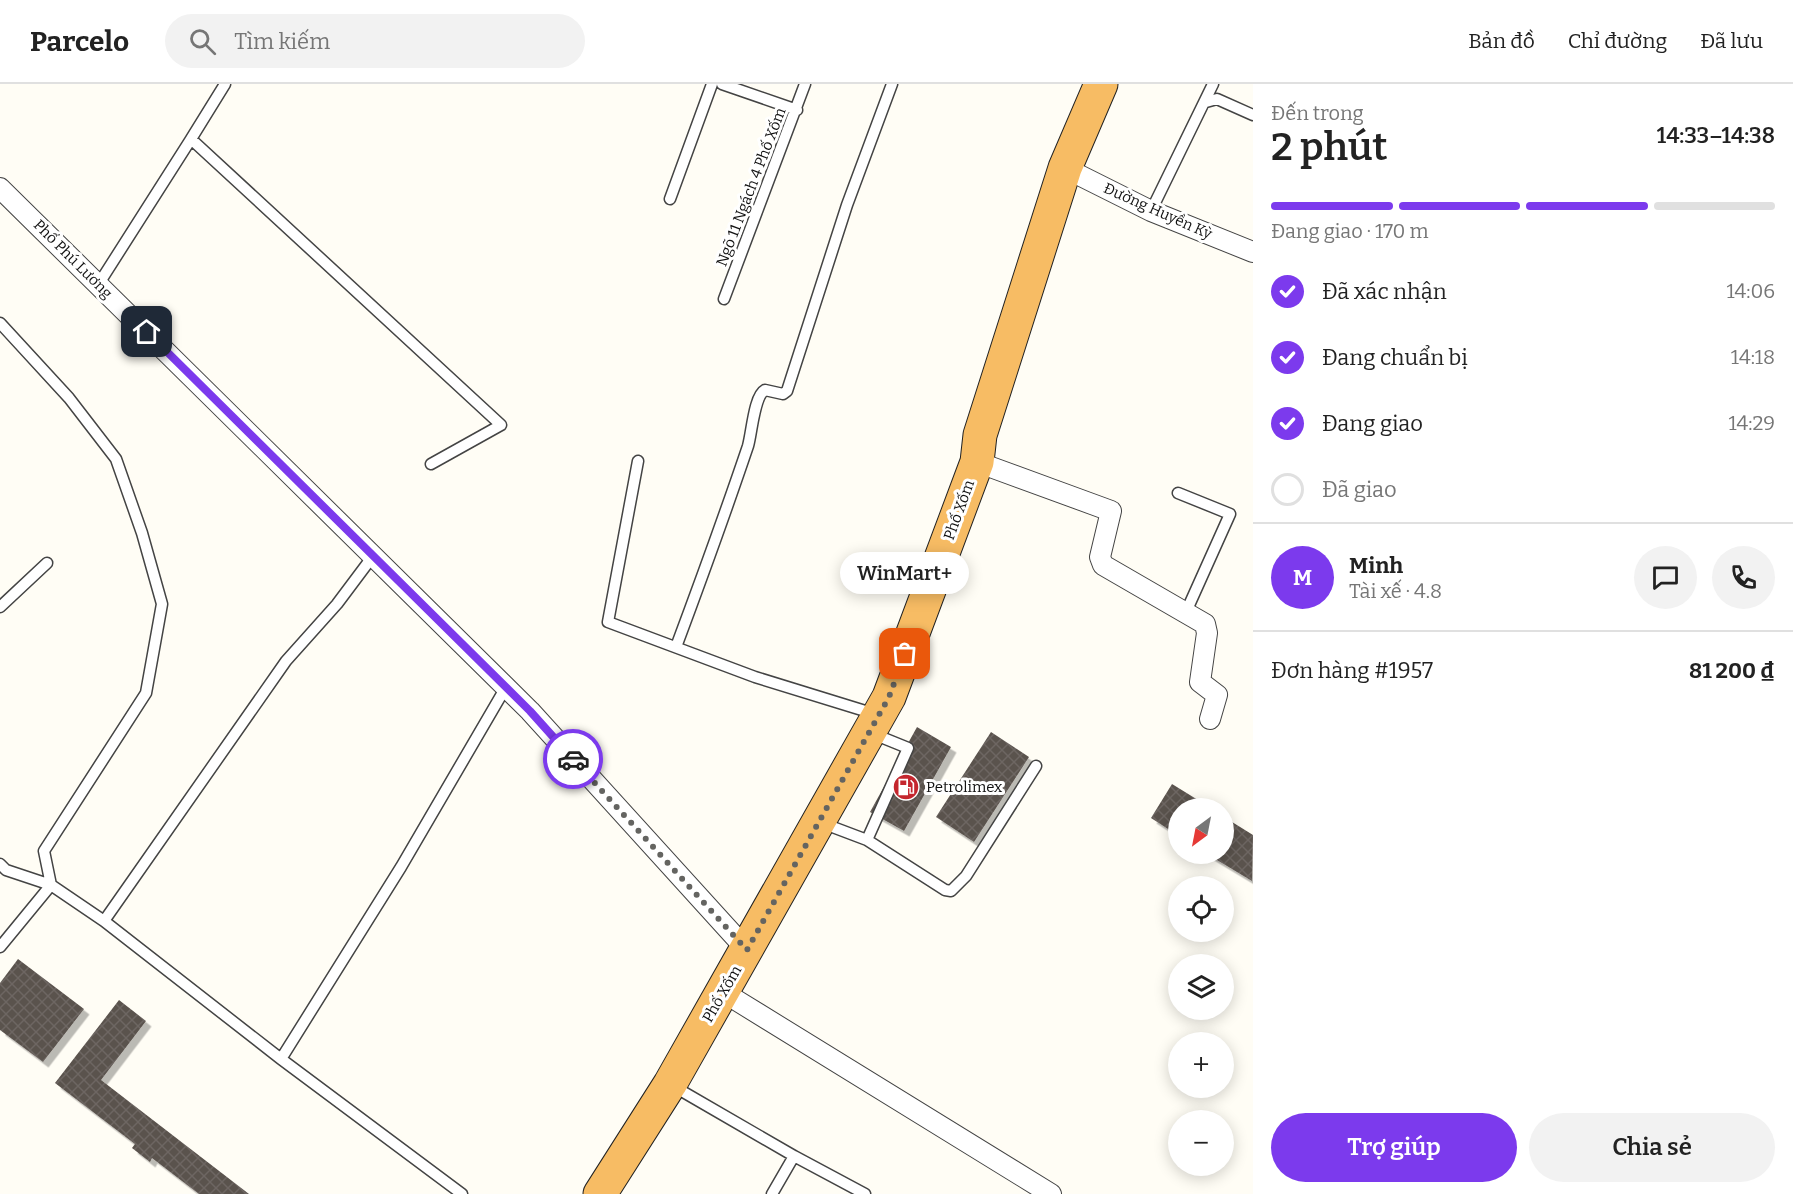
<!DOCTYPE html>
<html lang="vi">
<head>
<meta charset="utf-8">
<style>
  :root { --surface:#fff; --page:#f2f2f2; --text:#222; --muted:#767676; --line:#e0e0e0; --accent:#7c3aed }
  body { margin:0; font-family:Bitter,serif; background:var(--page); color:var(--text); height:100vh; display:flex; flex-direction:column; font-size:22px; white-space:nowrap }
  * { box-sizing:border-box; margin:0 }
  p { font-size:20px; color:var(--muted) }
  .icon { flex:none; width:33px; height:33px; fill:none; stroke:currentColor; stroke-width:2; stroke-linecap:round; stroke-linejoin:round }
  .map { position:relative; flex:1; overflow:hidden }
  .sheet { display:flex; flex-direction:column; background:var(--surface); width:540px }
  .sheet>* { flex:none }
  .needle { width:39px; rotate:212deg }
  .fabs { position:absolute; left:1168px; top:714px; display:grid; gap:12px }
  .fabs a { display:grid; place-items:center; width:66px; height:66px; border-radius:50%; background:var(--surface); box-shadow:0 3px 15px #0003; font-size:30px }
  .pin { position:absolute; display:grid; place-items:center; width:51px; height:51px; color:#fff; margin:-26px; border-radius:12px; box-shadow:0 3px 9px #0006 }
  .courier { position:absolute; display:grid; place-items:center; width:60px; height:60px; margin:-30px; border:4px solid #7c3aed; border-radius:50%; background:#fff; color:#222; box-shadow:0 2px 8px #0007 }
  .bubble { position:absolute; height:42px; border-radius:21px; background:var(--surface); box-shadow:0 3px 15px #0003; font-size:20px; font-weight:600; line-height:42px; text-align:center }
  .headline em { font-style:normal; font-weight:600 }
  .headline div { display:flex; flex-direction:column-reverse }
  .headline { display:flex; align-items:center; justify-content:space-between; height:102px; padding:0 18px }
  h1 { font-size:39px; font-weight:600; line-height:45px }
  .bar { display:grid; grid-template-columns:repeat(4,1fr); gap:9px 6px; align-content:center; height:72px; padding:0 18px }
  .bar i { height:8px; border-radius:4px; background:var(--line) }
  .bar .current { background:var(--accent) }
  .bar p { grid-column:span 4 }
  .line { display:flex; align-items:center; gap:15px; padding:0 18px; border-top:2px solid var(--line) }
  .line div { flex:1 }
  .round { display:grid; place-items:center; flex:none; width:63px; height:63px; border-radius:32px; background:var(--page) }
  ol { padding:0 18px; list-style:none }
  li { display:flex; align-items:center; gap:18px; height:66px }
  li p { margin-inline-start:auto }
  li .icon { padding:6px; border-radius:50%; background:var(--accent); color:#fff; stroke-width:4 }
  li:last-child { color:var(--muted) }
  li i { width:33px; height:33px; border:3px solid var(--line); border-radius:50% }
  .primary-button { display:flex; gap:12px; margin-top:auto; padding:12px 18px }
  .primary-button a { flex:1; height:69px; border-radius:36px; background:var(--accent); color:#fff; font-size:24px; font-weight:600; line-height:69px; text-align:center }
  .primary-button a+a { background:var(--page); color:var(--text) }
  header { display:flex; align-items:center; gap:36px; box-sizing:border-box; height:84px; padding:0 30px; background:var(--surface); border-bottom:2px solid var(--line) }
  header strong { font-size:28px }
  nav { display:flex; gap:33px; margin-inline-start:auto; font-size:21px }
  .search { width:420px; height:54px; background:var(--page); display:flex; align-items:center; gap:15px; box-sizing:border-box; padding:0 21px; border-radius:33px; color:var(--muted); font-size:22px }
  main { display:flex; flex:1; min-height:0 }
  .map>svg:first-child { display:block }
</style>
</head>
<body>
<header>
<strong>Parcelo</strong>
<div class="search"><svg class="icon" aria-label="search" viewBox="0 0 24 24"><circle cx="10" cy="10" r="6"/><path d="M15 15l6 6"/></svg>Tìm kiếm</div>
<nav><a>Bản đồ</a><a>Chỉ đường</a><a>Đã lưu</a></nav>
</header>
<main>
<div class="map">
<svg width="1253" height="1110" viewBox="0 0 1253 1110">
  <defs>
    <pattern id="building-cross-hatch" width="8" height="8" patternUnits="userSpaceOnUse" patternTransform="scale(1.5)"><rect width="8" height="8" fill="#5a524d"/><path d="M0 0l8 8M0 8l8-8" fill="none" stroke="#6d6662"/></pattern>
    <filter id="shadow"><feDropShadow dx="5.5" dy="5.5" stdDeviation="0" flood-color="#0004"/></filter>
  </defs>
  <rect width="100%" height="100%" fill="#fffdf5"/>
  <path fill="url(#building-cross-hatch)" filter="url(#shadow)" d="M917 643 951 663 904 747 870 728Z
    M991 648 1029 673 974 758 936 733Z
    M1172 700 1211 724H1179V752L1151 734Z
    M1224 733 1253 751 1252 797 1207 770H1224Z
    M18 875 84 925 43 978 0 946V899Z
    M119 916 146 937 101 996 249 1110H199L152 1074 150 1078 132 1064 135 1060 55 999Z"/>
  <g fill="none" stroke-linecap="round" stroke-linejoin="round">
    <defs>
      <path id="service" d="M722 0 797 26
        M1206 18 1217 15 1253 31
        M191 55 225 0
        M670 115 712 0
        M1151 127 1213 0
        M98 201 191 55 501 341 431 380
        M724 215 805 0
        M0 239 69 314 116 375 142 449 162 520 146 609 44 767 51 801
        M638 377 608 538 755 593 875 630
        M1178 409 1230 430 1186 528
        M0 523 47 479
        M676 563C701 496 725 430 748 362 752 348 754 312 765 306L783 310 787 307 847 121 892 0
        M822 739 867 756 908 664 871 649
        M867 756 945 806 951 807 966 792 1036 682
        M0 780 6 786 51 801 104 837 281 975 462 1110
        M104 837 286 577 337 520 373 472
        M0 863 51 801
        M281 975 401 783 506 603
        M673 1002 794 1072 772 1110
        M794 1072 865 1110"/>
      <path id="minor" d="M1065 84 1151 127 1253 168
        M0 104 530 627 747 866
        M977 378 1111 427 1100 473 1103 481 1205 540 1207 549 1200 598 1217 611 1210 635
        M723 908 1051 1110"/>
      <path id="trunk" d="M600 1110 670 1000 889 613 977 378 980 351 1065 84 1101 0"/>
    </defs>
    <use href="#service" stroke="#444" stroke-width="13"/>
    <use href="#minor" stroke="#444" stroke-width="22"/>
    <use href="#trunk" stroke="#222" stroke-width="35"/>
    <use href="#service" stroke="#fff" stroke-width="10"/>
    <use href="#minor" stroke="#fff" stroke-width="20"/>
    <use href="#trunk" stroke="#f7bc64" stroke-width="33"/>
  </g>
  <g fill="none" stroke-linecap="round" stroke-linejoin="round">
    <path stroke="#646461" stroke-width="6" stroke-dasharray="0 10.8" d="M573 675 747 866 889 613 905 570"/>
    <path stroke="#7c3aed" stroke-width="8" d="M147 248 530 627 573 675"/>
  </g>
  <defs>
    <symbol id="fuel-disc" viewBox="-11 -11 22 22"><circle r="9.5" fill="#c4262e" stroke="#fff"/><path d="M-5.5-6h7V0h2V4h1.3V-2.5L3-4.5l.8-.8L6-3V5H2.5V1h-1V6h-7ZM-4.2-4.7v3.2H.2V-4.7Z" fill="#fff"/></symbol>
  </defs>
  <g fill-rule="evenodd">
    <use href="#fuel-disc" x="891" y="688" width="30" height="30"/>
  </g>
  <g text-anchor="middle" dominant-baseline="central" stroke-width="6" stroke-linejoin="round" paint-order="stroke">
    <g font-size="15" fill="#111" stroke="#fff">
      <text transform="translate(751 103) rotate(-69)">Ngõ 11 Ngách 4 Phố Xốm</text>
      <text transform="translate(1158 127) rotate(24)">Đường Huyền Kỳ</text>
      <text transform="translate(73 175) rotate(45)">Phố Phú Lương</text>
      <text transform="translate(959 426) rotate(-70)">Phố Xốm</text>
      <text transform="translate(722 910) rotate(-60)">Phố Xốm</text>
    </g>
    <g font-size="15" fill="#111" stroke="#fff" text-anchor="start">
      <text x="926" y="703">Petrolimex</text>
    </g>
  </g>
</svg>
<div class="fabs">
<a><svg class="needle" viewBox="-14 -14 28 28"><path d="M0-13l5 13h-10z" fill="#e53935"/><path d="M0 13l5-13h-10z" fill="#767676"/></svg></a>
<a><svg class="icon" aria-label="locate" viewBox="0 0 24 24"><circle cx="12" cy="12" r="6"/><path d="M12 2v4M12 18v4M2 12h4M18 12h4"/></svg></a>
<a><svg class="icon" aria-label="layers" viewBox="0 0 24 24"><path d="M12 4l9 5-9 5-9-5zM3 14l9 5 9-5"/></svg></a>
<a>+</a>
<a>−</a>
</div>
<div class="pin" style="left:905px;top:570px;background:#ea580c"><svg class="icon" aria-label="bag" viewBox="0 0 24 24"><path d="M5 8h14l-1 12H6zM9 8a3 3 0 0 1 6 0"/></svg></div>
<div class="pin" style="left:147px;top:248px;background:#1f2937"><svg class="icon" aria-label="home" viewBox="0 0 24 24"><path d="M3 11l9-7 9 7M6 9v11h12V9"/></svg></div>
<div class="courier" style="left:573px;top:675px"><svg class="icon" aria-label="car" viewBox="0 0 24 24"><path d="M5 17H2v-5l4-1 3-4h7l3 4 3 1v5h-3M9 17h6M6 11h13"/><circle cx="7" cy="17" r="2"/><circle cx="17" cy="17" r="2"/></svg></div>
<div class="bubble" style="left:840px;top:468px;width:129px">WinMart+</div>
</div>
<section class="sheet">
<div class="headline"><div><h1>2 phút</h1><p>Đến trong</p></div><em>14:33–14:38</em></div>
<div class="bar"><i class="current"></i><i class="current"></i><i class="current"></i><i></i><p>Đang giao · 170 m</p></div>
<ol>
<li><svg class="icon" aria-label="check" viewBox="0 0 24 24"><path d="M5 12l5 5 9-10"/></svg>Đã xác nhận<p>14:06</p></li>
<li><svg class="icon" aria-label="check" viewBox="0 0 24 24"><path d="M5 12l5 5 9-10"/></svg>Đang chuẩn bị<p>14:18</p></li>
<li><svg class="icon" aria-label="check" viewBox="0 0 24 24"><path d="M5 12l5 5 9-10"/></svg>Đang giao<p>14:29</p></li>
<li><i></i>Đã giao</li>
</ol>
<div class="line" style="height:108px"><b class="round" style="background:var(--accent);color:#fff">M</b><div><b>Minh</b><p>Tài xế · 4.8</p></div><a class="round"><svg class="icon" aria-label="chat" viewBox="0 0 24 24"><path d="M4 5h16v11H9l-5 4z"/></svg></a><a class="round"><svg class="icon" aria-label="phone" viewBox="0 0 24 24"><path d="M5 4h4l2 5-3 2q2 4 5 5l2-3 5 2v4C11 20 4 13 5 4z"/></svg></a></div>
<div class="line" style="height:78px"><div>Đơn hàng #1957</div><b>81 200 ₫</b></div>
<div class="primary-button"><a>Trợ giúp</a><a>Chia sẻ</a></div>
</section>
</main>
</body>
</html>
